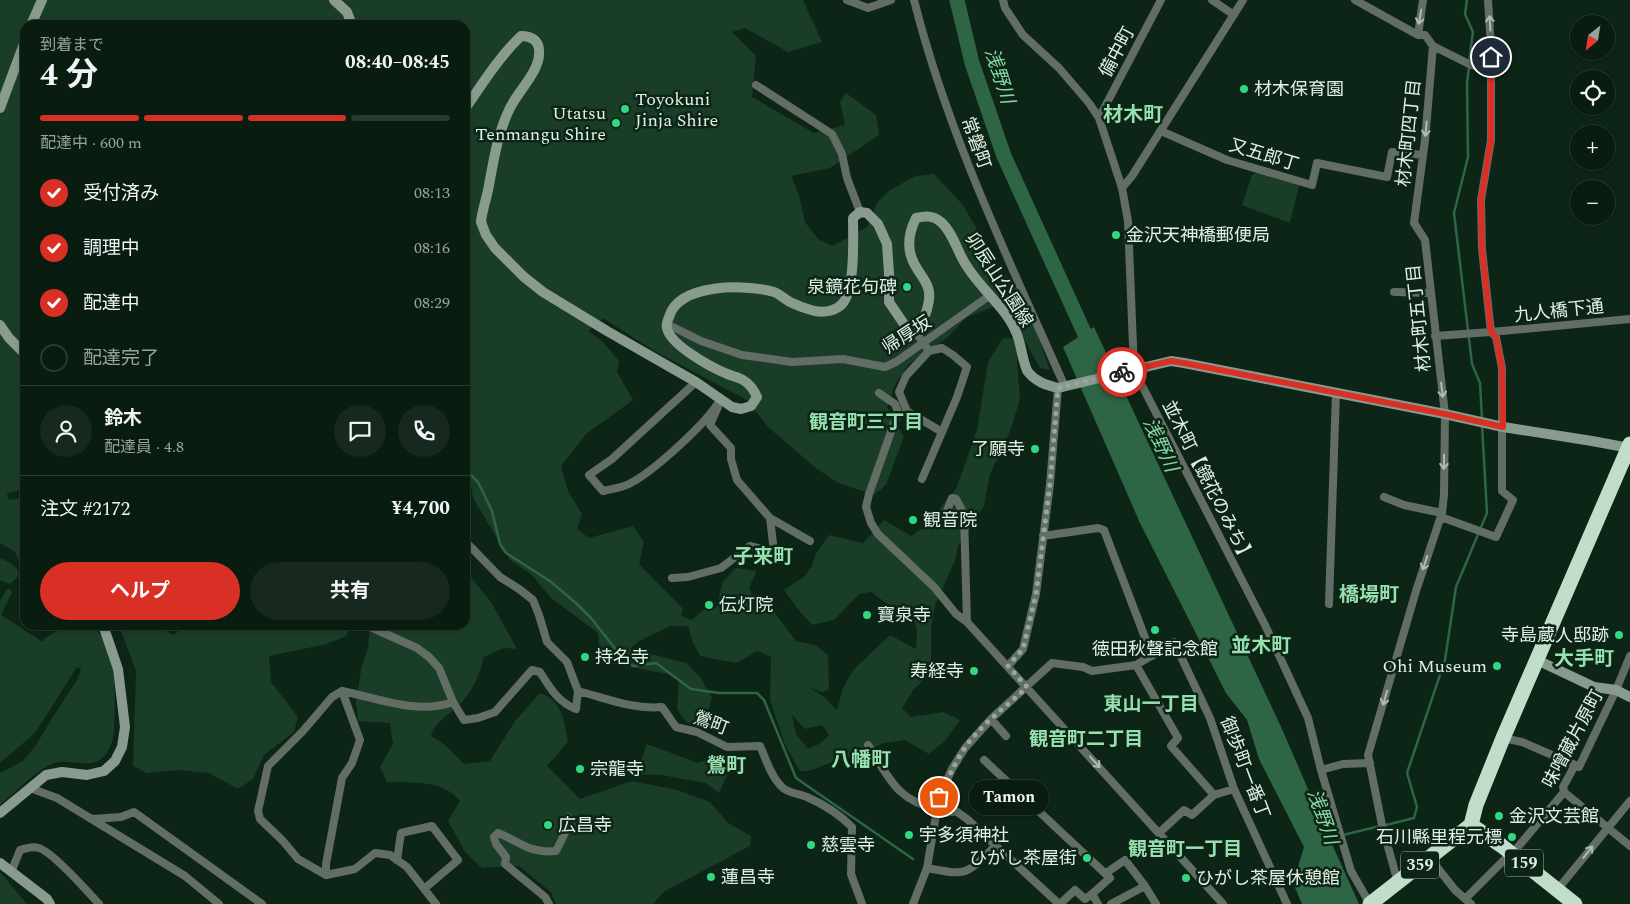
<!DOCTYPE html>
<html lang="ja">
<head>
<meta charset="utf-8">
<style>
  :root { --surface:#091c10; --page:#17291e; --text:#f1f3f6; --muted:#99a19f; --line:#293a30; --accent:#d93025 }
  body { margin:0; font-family:Spectral,"Noto Sans JP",serif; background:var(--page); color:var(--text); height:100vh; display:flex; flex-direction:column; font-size:19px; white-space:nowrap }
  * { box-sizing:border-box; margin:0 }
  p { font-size:16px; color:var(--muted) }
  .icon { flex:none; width:28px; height:28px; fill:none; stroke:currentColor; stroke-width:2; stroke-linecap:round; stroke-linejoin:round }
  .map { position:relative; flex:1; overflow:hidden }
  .sheet { position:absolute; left:20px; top:20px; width:450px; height:610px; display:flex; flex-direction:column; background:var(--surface); border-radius:15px; box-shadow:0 1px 4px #0004,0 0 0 1px var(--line) }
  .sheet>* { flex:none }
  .needle { width:32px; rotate:210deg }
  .fabs { position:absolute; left:1570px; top:15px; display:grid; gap:10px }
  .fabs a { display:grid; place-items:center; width:45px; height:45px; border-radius:50%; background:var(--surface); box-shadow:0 1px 4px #0004,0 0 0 1px var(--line); font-size:25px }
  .pin { position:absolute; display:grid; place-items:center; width:42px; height:42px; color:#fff; margin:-21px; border:2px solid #fff; border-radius:50%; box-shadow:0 1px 5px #0007 }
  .courier { position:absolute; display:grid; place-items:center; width:50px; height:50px; margin:-25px; border:4px solid #d93025; border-radius:50%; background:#fff; color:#222; box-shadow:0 1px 6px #0007 }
  .bubble { position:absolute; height:35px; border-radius:18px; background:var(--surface); box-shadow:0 1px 4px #0004,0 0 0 1px var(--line); font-size:16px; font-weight:700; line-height:35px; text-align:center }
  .summary em { font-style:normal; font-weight:700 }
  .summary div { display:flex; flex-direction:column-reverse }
  .summary { display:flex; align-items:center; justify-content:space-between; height:85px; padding:0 20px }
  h1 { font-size:32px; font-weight:700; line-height:38px }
  .bar { display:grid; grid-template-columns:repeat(4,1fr); gap:8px 5px; align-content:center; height:60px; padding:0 20px }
  .bar i { height:6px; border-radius:4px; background:var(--line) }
  .bar .active { background:var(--accent) }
  .bar p { grid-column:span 4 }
  .line { display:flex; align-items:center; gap:12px; padding:0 20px; border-top:1px solid var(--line) }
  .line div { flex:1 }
  .round { display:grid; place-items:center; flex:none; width:52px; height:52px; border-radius:26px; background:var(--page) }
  ol { padding:0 20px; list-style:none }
  li { display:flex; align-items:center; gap:15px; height:55px }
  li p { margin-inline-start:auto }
  li .icon { padding:5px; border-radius:50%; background:var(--accent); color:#fff; stroke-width:4 }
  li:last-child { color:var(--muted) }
  li i { width:28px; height:28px; border:2px solid var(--line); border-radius:50% }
  .button { display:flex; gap:10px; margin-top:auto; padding:10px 20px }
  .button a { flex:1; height:58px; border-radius:30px; background:var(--accent); color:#fff; font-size:20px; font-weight:700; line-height:58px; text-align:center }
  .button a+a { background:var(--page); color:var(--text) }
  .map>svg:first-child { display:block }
</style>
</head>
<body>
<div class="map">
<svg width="1630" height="904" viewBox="0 0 1630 904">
  <rect width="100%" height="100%" fill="#0c2516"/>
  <path fill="#1a3d28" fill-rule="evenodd" d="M0 0H803L822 42 788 52 745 28 732 32 756 56 752 97 814 133 845 125 840 102 846 93 876 115 879 135 830 168 791 176 799 195 805 222 819 240 833 246 867 227 877 203 890 190 916 176 934 174 963 205 1000 269 1024 297 1050 370 1040 368 1004 303 967 317 947 338 909 364 896 383 887 407 904 437 886 485 874 495 836 482 816 468 768 427 747 400 656 352 603 318 588 331 604 343 619 361 617 372 633 400 586 434 561 466 568 491 582 514 577 529 589 538 633 526 644 542 639 564 683 609 681 616 692 620 709 605 716 609 723 581 736 568 757 571 749 587 755 604 774 612 796 641 815 645 828 655 829 690 823 692 810 688 824 697 837 710 843 688 853 670 890 635 916 649 917 631 913 614 896 610 871 592 859 594 834 620 812 625 797 608 784 590 805 576 812 566 816 553 829 535 863 543 884 520 911 536 923 528 956 489 977 430 988 362 1003 338 1019 339 1017 364 1020 399 1011 429 990 474 984 506 958 546 955 561 935 605 931 629V673L914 689 902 708 911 717 943 712 960 720 944 742 929 754 905 740 884 743 853 757 832 762 809 771H800L785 745 770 700 771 657 758 651 736 663 700 656 693 642 688 626H670L639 641 630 649 686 663 701 678 712 698 703 726 686 722 677 709 679 681 668 674 611 663 600 654 598 633 551 598 532 575 510 560 473 498 465 447V25H25V492L20 490 7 493 9 500 25 497V567L21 566 15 552 0 543ZM792 715 805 729 822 725 829 735 819 744 808 749 796 734Z
    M1256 173 1299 185 1290 223 1242 205 1252 175Z
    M0 558C13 564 29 572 9 584L0 580Z
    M465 570 491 602 517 649 504 648 484 657C479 675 475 687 462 702 452 713 435 721 431 736L444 744 464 764 490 761 515 721 540 693C562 700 565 722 568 742L547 766 580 799 632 781 677 790 710 802 728 823 751 836 750 846 665 891 653 904H556L551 892 519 866 482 868 465 852 448 821 460 801C443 779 411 783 387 782L380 767 393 744 390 723 358 721 356 702 362 665 368 648 370 625H465Z
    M7 589H10L12 592 1 615 43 642 45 638C57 631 77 619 91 626 104 633 110 655 113 669 115 683 116 729 112 742 111 746 108 751 105 755 93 771 71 758 54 763 39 768 13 794 0 805V773L23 761 36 745 52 718 77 680 81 669 77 667 35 733 0 763V601Z
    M119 625H157L173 635 185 626V625H351L346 636 327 644 269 656 271 682 298 717 294 732 264 755 253 779 238 789 209 773 178 770 147 773 133 766 136 671Z
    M647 744 698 763 712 758 728 773 719 793 706 783 661 775 636 774Z
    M0 872 27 904H0Z"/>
  <path fill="#2e6544" d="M1094 327 1282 729 1327 833 1359 904H1302L1293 883 1304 847 1259 759 1247 720 1226 693 1140 523 1063 347Z"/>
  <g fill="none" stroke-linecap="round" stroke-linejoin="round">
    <path stroke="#2e6544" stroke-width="2.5" d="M1467 0 1465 14 1473 32 1469 61
      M1469 67 1467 83 1468 157 1454 213 1472 364 1480 383 1482 419
      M465 469 478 482 492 511 500 544 506 553 550 581 577 604 591 618 624 660 633 666 656 663 691 689 719 693H757L764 700 796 778 913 859
      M1386 825 1414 818 1417 807 1407 773 1445 660 1456 587 1487 513 1482 425
      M1325 833 1336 837
      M1343 835 1380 826"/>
    <path stroke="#2e6544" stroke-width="15" d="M957 0 972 63 1004 156 1093 352"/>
    <path stroke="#626e65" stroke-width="8" d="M847 0 868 8 891 0
      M914 0C948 135 1009 260 1065 387
      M1003 0 1005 8 1023 35 1059 68 1089 103 1099 118 1122 188 1128 221 1134 370 1265 625 1308 718 1321 770 1351 871 1370 904
      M1212 0 1234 15
      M1355 0 1418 35H1425L1433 46 1471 65 1490 68
      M1418 35 1423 0
      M756 85 832 134 842 154 847 178 860 212
      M1099 118 1161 0
      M1161 131 1227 160 1312 185 1317 163 1387 177 1392 152 1423 155
      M1122 188 1132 176 1243 0
      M1394 292 1430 293
      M667 324 701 341 742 355 792 362 843 359 885 367 896 362 989 296
      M1435 336 1491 332 1630 319
      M696 382 612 459 589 475 603 491C611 489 621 488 629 484 653 472 707 423 720 400
      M879 393 895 404 898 412 869 494 866 507 871 523 878 534 934 587 956 614 967 622 1223 904
      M922 479 957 397 967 367 953 355 942 348 929 351 906 376 899 392 907 411 942 432
      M1384 497 1404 505 1442 513
      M1441 517 1496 537 1513 500 1502 491V368L1496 337 1491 332 1482 249 1481 200 1491 140V47L1488 0
      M770 518 810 541
      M944 518 952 498 956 499 964 514 967 622
      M1043 536 1098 528 1104 530 1152 656
      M672 578 688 577 721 568 750 546 774 552 770 518 737 480 731 459V448L710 425 718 407
      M1329 604 1336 392
      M366 625 417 648 429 657 439 668 453 702 464 720 478 718 495 712 532 670 540 672C550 688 558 702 576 709L578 691 567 662 547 642 539 615 533 600 519 589 500 577 465 541
      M1136 665 1178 738 1171 746 1214 795
      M1008 666 1023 649 1036 594 1050 484 1058 388
      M578 691C605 698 634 710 662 707L676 727 697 732 727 747 760 746C766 759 771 777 782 787 787 793 800 794 807 797 823 804 839 814 852 827L851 874 862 904
      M991 719 1006 736
      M1503 738 1522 742 1575 765
      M868 745C889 777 896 801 938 809
      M984 760 1110 878 1092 894
      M1321 770 1343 764 1370 763
      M30 788 57 798 185 876 219 904
      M1564 792 1630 846
      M938 814 956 811 967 819 1059 904
      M92 819 121 817 134 812 262 904
      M1159 833 1184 810 1192 815 1214 795 1234 789
      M1512 854 1564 792 1563 787 1575 765 1579 767 1616 690 1630 656
      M1429 857 1455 890 1471 904
      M397 860 401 833 432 826 458 860 424 889
      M927 868C968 876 966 875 995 846
      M12 870 20 850C27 848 32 846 39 848 53 852 88 892 99 904
      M1106 873 1125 860 1145 886 1156 904
      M326 875 298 859 283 841 260 819 258 811 268 766 303 731 332 697 342 691C377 698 418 715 453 702
      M326 875V864L342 778 352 763 360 740 342 691
      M326 875 355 869 375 853 390 855 407 867 436 904
      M1398 883 1382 825 1368 755 1416 591 1442 513 1444 495 1445 414 1425 240 1414 223 1425 140 1433 46
      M1557 890 1630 801
      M1465 899 1511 853
      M549 904 545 897 505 864 506 857 496 844 494 837 498 833C519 841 529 854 556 851L565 833 563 825 568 817
      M913 904 927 868 939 797 952 769 965 748 991 719 1052 663 1083 667 1092 671 1136 665 1174 642 1210 718 1234 789 1287 904
      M1060 904 1075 890 1085 899 1092 894 1098 904
      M1111 904 1145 886"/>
    <path stroke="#889b8e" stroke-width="10" d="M334 0 347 12 352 25
      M31 25 42 0
      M0 108 25 41
      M465 109C482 84 499 57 521 36 531 36 539 40 539 51 541 70 518 91 510 108 498 132 494 158 489 185 487 198 482 210 481 222L486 235 495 248 524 277 543 292 607 331 696 382 732 407 741 409 751 406 757 397C754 390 750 384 743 380 738 377 731 376 725 373 711 367 670 345 667 328 666 324 667 321 669 317 679 283 745 284 774 292 780 294 784 299 790 302 796 305 804 308 811 310 821 313 832 312 840 306 856 294 853 237 853 218L860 212 867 213 878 224 887 244 889 273V302L906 327C914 328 918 326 922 320 926 315 927 311 928 305 934 282 917 276 911 256 907 243 910 230 916 218 925 216 933 215 941 222 951 231 956 246 962 258 976 286 1004 304 1016 332 1021 342 1023 365 1028 372 1036 382 1046 385 1058 388L1171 361 1184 363 1445 414 1503 427 1592 441 1630 448
      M0 325 9 338 25 354
      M1537 660 1594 687 1616 690 1630 697
      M0 813 46 775 62 772 87 775 104 771 115 761 122 747 125 727 118 669 103 625
      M0 863 47 899 50 904"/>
    <path stroke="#c0dec9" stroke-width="15" d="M1471 825 1476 805 1503 738 1630 444
      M1471 825 1502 846 1575 904
      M1370 904 1471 825"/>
    <path stroke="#626e65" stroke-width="8" d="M913 328 929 351"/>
  </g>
  <defs><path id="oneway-shaft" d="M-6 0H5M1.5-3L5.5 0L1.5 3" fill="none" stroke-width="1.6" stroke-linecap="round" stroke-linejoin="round" transform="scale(1.25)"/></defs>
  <g stroke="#aebcb2">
    <use href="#oneway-shaft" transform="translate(1420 17) rotate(100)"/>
    <use href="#oneway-shaft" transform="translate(1490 23) rotate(-93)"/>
    <use href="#oneway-shaft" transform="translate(1426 129) rotate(95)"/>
    <use href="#oneway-shaft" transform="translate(1442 390) rotate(83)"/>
    <use href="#oneway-shaft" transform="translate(1444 462) rotate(91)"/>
    <use href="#oneway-shaft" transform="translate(1425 563) rotate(109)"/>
    <use href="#oneway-shaft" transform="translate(1385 698) rotate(106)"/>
    <use href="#oneway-shaft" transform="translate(1095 762) rotate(48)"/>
    <use href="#oneway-shaft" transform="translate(1588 852) rotate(-52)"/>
  </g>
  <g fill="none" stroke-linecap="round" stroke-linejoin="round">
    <path stroke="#96a99d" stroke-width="5" stroke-dasharray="0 9" d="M939 797C947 781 954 764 964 749 980 725 1006 707 1027 687L1008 666 1023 649 1036 594 1050 484 1058 388 1122 372"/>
    <path stroke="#d93025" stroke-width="6" d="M1122 372 1171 361 1184 363 1445 414 1503 427 1502 368 1496 337 1491 332 1482 249 1481 200 1491 140V57"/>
  </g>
  <g fill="#30d883" stroke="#0c2516" stroke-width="2">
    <circle cx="1244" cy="89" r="5"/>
    <circle cx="625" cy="109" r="5"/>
    <circle cx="616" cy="123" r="5"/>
    <circle cx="1116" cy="235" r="5"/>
    <circle cx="907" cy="287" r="5"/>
    <circle cx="1035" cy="449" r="5"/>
    <circle cx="913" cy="520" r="5"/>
    <circle cx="709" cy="605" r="5"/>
    <circle cx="867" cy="615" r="5"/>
    <circle cx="1155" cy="630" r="5"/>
    <circle cx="1619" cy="635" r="5"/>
    <circle cx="585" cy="657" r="5"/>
    <circle cx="1497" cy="666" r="5"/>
    <circle cx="974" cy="671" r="5"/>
    <circle cx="580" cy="769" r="5"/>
    <circle cx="1499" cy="816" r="5"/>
    <circle cx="548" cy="825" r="5"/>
    <circle cx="909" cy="835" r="5"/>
    <circle cx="1512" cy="837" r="5"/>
    <circle cx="811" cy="845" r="5"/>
    <circle cx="1087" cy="858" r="5"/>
    <circle cx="711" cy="877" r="5"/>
    <circle cx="1186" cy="878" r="5"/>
  </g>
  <g text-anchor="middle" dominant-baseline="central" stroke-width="5" stroke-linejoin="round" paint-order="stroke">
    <g fill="#0c2516" stroke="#a1b3a7" stroke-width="1">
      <rect x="1505" y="849.5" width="38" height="27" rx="4"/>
      <rect x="1401" y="851.5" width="38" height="27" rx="4"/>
    </g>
    <g font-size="16" font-weight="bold" fill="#e1f0e5">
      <text x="1524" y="863">159</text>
      <text x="1420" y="865">359</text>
    </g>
    <g font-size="18" fill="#e1f0e5" stroke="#0c2516">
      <text transform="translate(1117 52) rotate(-62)">備中町</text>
      <text transform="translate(1409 133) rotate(-84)">材木町四丁目</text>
      <text transform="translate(976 143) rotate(70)">常磐町</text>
      <text transform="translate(1264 155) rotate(17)">又五郎丁</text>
      <text transform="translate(999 280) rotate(57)">卯辰山公園線</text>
      <text transform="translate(1559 311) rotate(-6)">九人橋下通</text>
      <text transform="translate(1419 318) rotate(-96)">材木町五丁目</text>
      <text transform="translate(907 335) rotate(-33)">帰厚坂</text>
      <text transform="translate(1208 482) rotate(63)">並木町【鏡花のみち】</text>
      <text transform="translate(711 723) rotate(20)">鶯町</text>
      <text transform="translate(1573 739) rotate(-62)">味噌蔵片原町</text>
      <text transform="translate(1245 768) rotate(69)">御歩町一番丁</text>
    </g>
    <g font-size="18" fill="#e1f0e5" stroke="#0c2516" text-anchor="start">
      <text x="1254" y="89">材木保育園</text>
      <text x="635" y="99">Toyokuni<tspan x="635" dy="21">Jinja Shire</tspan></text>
      <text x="606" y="113" text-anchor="end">Utatsu<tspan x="606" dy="21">Tenmangu Shire</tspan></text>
      <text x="1126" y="235">金沢天神橋郵便局</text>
      <text x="897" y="287" text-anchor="end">泉鏡花句碑</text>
      <text x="1025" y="449" text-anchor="end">了願寺</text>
      <text x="923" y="520">観音院</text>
      <text x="719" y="605">伝灯院</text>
      <text x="877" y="615">寶泉寺</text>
      <text x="1609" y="635" text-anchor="end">寺島蔵人邸跡</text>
      <text x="1155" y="649" text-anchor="middle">徳田秋聲記念館</text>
      <text x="595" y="657">持名寺</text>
      <text x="1487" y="666" text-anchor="end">Ohi Museum</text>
      <text x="964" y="671" text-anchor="end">寿経寺</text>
      <text x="590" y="769">宗龍寺</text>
      <text x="1509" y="816">金沢文芸館</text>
      <text x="558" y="825">広昌寺</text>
      <text x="919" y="835">宇多須神社</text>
      <text x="1502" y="837" text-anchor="end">石川縣里程元標</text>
      <text x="821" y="845">慈雲寺</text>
      <text x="1077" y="858" text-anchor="end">ひがし茶屋街</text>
      <text x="721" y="877">蓮昌寺</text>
      <text x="1196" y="878">ひがし茶屋休憩館</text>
    </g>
    <g font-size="19" font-style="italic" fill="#85d7a3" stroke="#0c2516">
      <text transform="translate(999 76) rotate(72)">浅野川</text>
      <text transform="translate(1160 445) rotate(65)">浅野川</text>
      <text transform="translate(1322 817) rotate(71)">浅野川</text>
    </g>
    <g font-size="19" font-weight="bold" fill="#96dfaf" stroke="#0c2516">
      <text x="866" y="422">観音町三丁目</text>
      <text x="1151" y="704">東山一丁目</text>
      <text x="1086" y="739">観音町二丁目</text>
      <text x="1185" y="849">観音町一丁目</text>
    </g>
    <g font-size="20" font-weight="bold" fill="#96dfaf" stroke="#0c2516">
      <text x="1133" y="115">材木町</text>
      <text x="763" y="557">子来町</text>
      <text x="1369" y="595">橋場町</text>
      <text x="1261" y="646">並木町</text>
      <text x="1584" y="659">大手町</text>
      <text x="861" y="760">八幡町</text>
      <text x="726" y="766">鶯町</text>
    </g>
  </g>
</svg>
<div class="fabs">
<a><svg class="needle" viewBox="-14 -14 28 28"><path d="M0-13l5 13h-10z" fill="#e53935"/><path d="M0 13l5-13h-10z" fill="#99a19f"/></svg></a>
<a><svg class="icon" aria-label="locate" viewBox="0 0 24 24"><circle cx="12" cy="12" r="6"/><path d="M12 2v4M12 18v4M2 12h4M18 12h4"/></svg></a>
<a>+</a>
<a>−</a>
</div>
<div class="pin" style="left:939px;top:797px;background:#ea580c"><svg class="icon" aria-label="bag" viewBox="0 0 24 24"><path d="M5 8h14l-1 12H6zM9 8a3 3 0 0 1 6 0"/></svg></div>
<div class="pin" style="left:1491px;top:57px;background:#1f2937"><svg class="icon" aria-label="home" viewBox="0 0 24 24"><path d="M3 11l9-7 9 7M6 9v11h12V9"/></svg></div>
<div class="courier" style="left:1122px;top:372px"><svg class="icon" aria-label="bike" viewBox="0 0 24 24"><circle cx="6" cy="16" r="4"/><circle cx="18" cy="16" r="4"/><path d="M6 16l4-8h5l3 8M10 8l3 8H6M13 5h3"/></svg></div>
<div class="bubble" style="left:969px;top:780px;width:80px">Tamon</div>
<section class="sheet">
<div class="summary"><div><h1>4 分</h1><p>到着まで</p></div><em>08:40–08:45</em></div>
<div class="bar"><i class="active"></i><i class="active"></i><i class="active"></i><i></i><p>配達中 · 600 m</p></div>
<ol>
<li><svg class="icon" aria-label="check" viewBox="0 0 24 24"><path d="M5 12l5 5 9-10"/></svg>受付済み<p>08:13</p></li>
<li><svg class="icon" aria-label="check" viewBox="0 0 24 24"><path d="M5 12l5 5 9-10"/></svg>調理中<p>08:16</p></li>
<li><svg class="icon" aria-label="check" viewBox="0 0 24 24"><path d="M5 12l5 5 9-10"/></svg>配達中<p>08:29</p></li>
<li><i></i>配達完了</li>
</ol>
<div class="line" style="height:90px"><a class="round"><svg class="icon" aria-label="person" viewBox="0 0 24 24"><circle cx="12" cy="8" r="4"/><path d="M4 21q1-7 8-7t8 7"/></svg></a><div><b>鈴木</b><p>配達員 · 4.8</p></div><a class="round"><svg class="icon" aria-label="chat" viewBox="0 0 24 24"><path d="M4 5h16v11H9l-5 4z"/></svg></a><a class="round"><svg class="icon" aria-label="phone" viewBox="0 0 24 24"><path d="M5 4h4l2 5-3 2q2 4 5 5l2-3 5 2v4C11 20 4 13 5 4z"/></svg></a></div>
<div class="line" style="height:65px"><div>注文 #2172</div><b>¥4,700</b></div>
<div class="button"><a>ヘルプ</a><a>共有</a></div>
</section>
</div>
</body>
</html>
